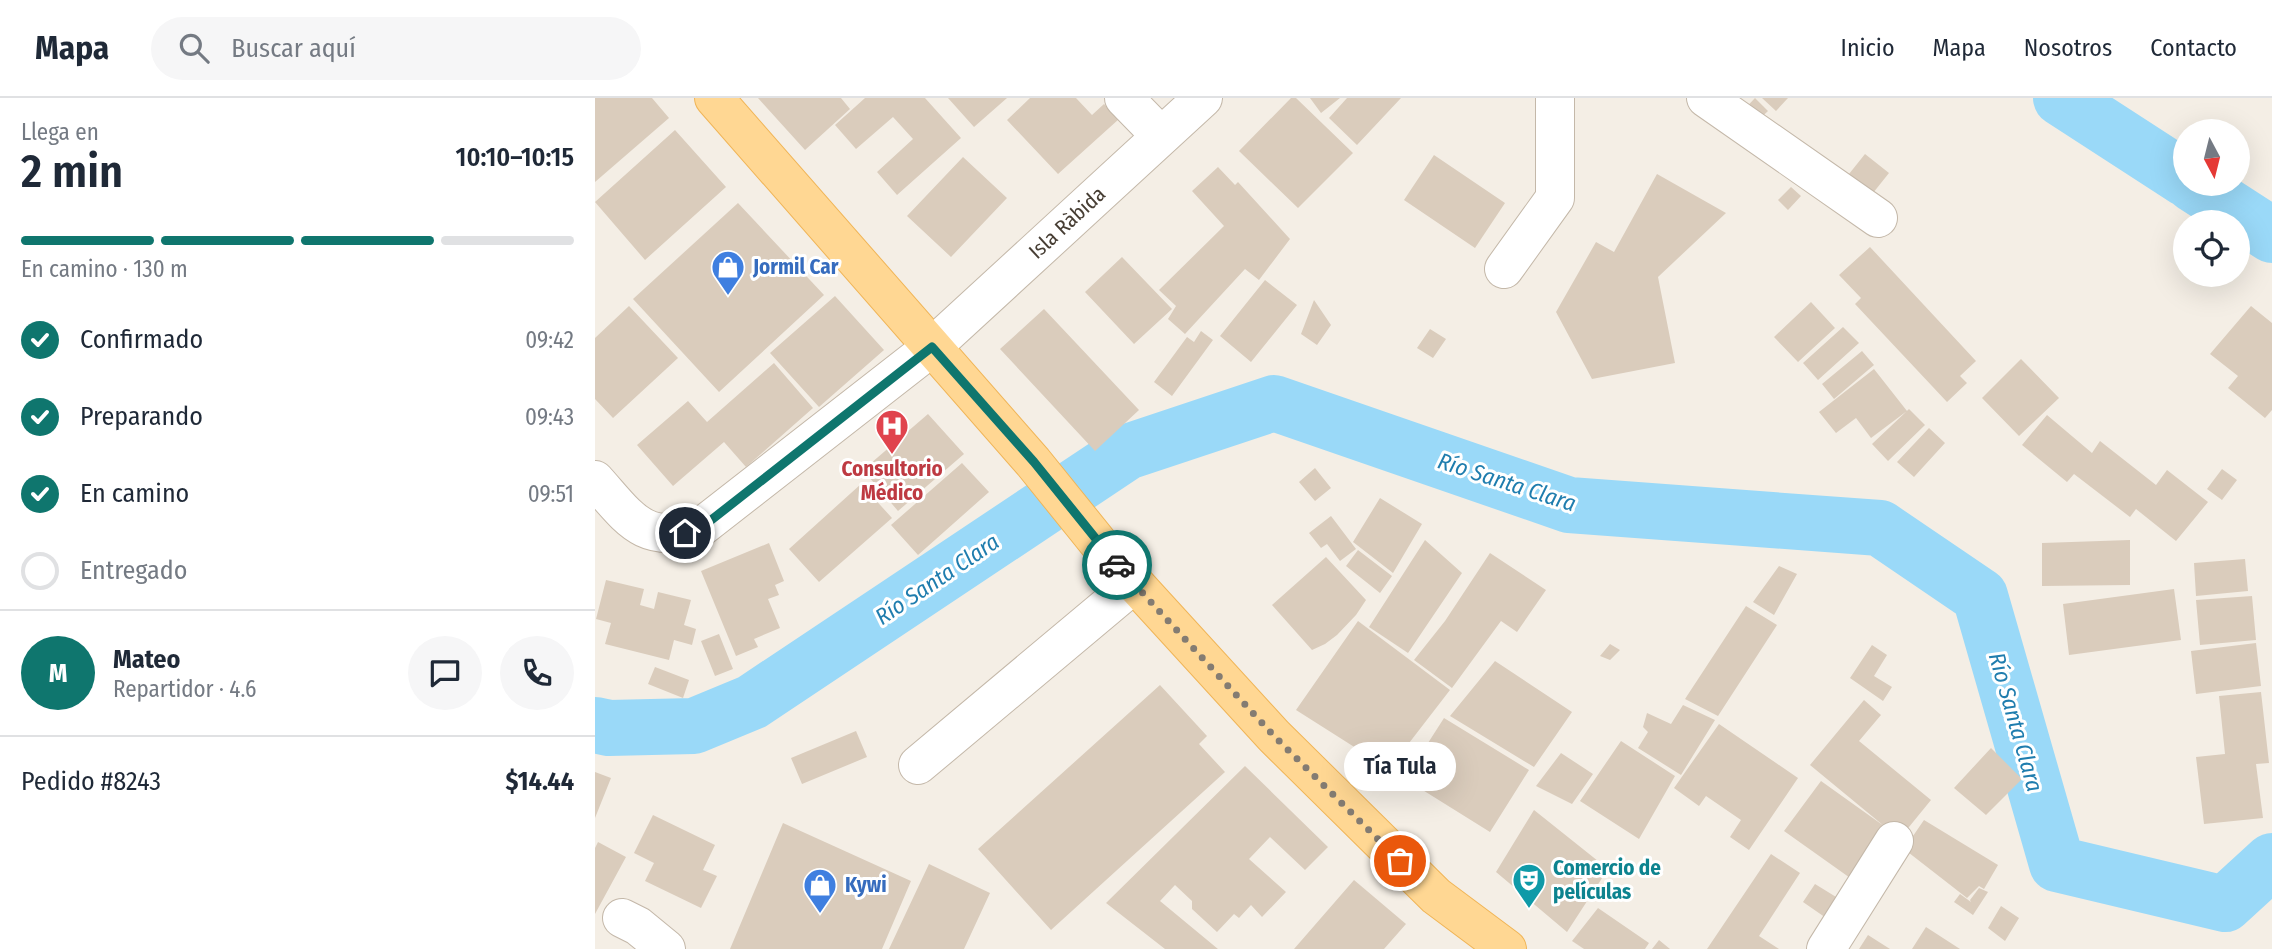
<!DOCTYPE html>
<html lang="es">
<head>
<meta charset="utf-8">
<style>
  :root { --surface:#fff; --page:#f6f6f7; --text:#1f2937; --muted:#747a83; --line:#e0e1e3; --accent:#0f766e }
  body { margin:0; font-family:"Fira Sans Condensed",sans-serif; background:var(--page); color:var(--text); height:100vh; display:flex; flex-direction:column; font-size:26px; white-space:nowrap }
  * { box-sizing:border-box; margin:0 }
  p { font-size:23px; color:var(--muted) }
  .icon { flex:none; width:38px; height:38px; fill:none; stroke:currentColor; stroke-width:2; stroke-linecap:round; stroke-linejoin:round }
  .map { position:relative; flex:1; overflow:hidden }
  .drawer { display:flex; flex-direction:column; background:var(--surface); width:595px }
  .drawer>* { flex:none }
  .needle { width:46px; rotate:173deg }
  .fabs { position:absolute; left:1578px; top:21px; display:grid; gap:14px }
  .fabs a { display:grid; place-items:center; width:77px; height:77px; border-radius:50%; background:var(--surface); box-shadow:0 7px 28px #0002; font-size:35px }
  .pin { position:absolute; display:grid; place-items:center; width:60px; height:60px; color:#fff; margin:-30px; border:4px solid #fff; border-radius:50%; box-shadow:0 2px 7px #0007 }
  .courier { position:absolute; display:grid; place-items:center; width:70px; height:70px; margin:-35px; border:5px solid #0f766e; border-radius:50%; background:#fff; color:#222; box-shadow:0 2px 9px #0007 }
  .bubble { position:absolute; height:49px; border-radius:24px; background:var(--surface); box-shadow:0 7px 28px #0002; font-size:23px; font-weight:600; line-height:49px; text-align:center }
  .overview em { font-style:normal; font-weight:600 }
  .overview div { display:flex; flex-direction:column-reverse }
  .overview { display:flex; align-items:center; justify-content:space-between; height:119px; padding:0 21px }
  h1 { font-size:46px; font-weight:600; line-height:52px }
  .bar { display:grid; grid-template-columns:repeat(4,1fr); gap:10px 7px; align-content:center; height:84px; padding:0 21px }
  .bar i { height:9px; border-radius:5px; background:var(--line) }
  .bar .current { background:var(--accent) }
  .bar p { grid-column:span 4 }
  .line { display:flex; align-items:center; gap:18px; padding:0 21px; border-top:2px solid var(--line) }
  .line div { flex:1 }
  .round { display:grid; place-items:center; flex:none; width:74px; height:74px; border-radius:37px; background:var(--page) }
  ol { padding:0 21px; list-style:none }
  li { display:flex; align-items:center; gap:21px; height:77px }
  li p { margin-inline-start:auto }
  li .icon { padding:7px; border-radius:50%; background:var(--accent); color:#fff; stroke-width:4 }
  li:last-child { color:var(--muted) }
  li i { width:38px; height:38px; border:4px solid var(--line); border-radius:50% }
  header { display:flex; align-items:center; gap:42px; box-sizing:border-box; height:98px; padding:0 35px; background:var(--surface); border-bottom:2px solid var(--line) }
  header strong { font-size:33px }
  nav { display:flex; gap:38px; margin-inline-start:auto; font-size:24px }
  .search { width:490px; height:63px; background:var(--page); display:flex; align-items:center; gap:18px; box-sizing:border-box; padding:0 24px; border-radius:38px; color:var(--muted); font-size:26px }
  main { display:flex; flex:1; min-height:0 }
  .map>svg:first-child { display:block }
</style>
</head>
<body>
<header>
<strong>Mapa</strong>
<div class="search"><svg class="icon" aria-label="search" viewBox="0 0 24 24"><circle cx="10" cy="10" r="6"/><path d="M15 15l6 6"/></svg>Buscar aquí</div>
<nav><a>Inicio</a><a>Mapa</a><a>Nosotros</a><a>Contacto</a></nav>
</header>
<main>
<section class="drawer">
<div class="overview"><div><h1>2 min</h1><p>Llega en</p></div><em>10:10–10:15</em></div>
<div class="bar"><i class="current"></i><i class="current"></i><i class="current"></i><i></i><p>En camino · 130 m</p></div>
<ol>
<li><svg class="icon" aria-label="check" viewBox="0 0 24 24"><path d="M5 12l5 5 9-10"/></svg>Confirmado<p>09:42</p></li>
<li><svg class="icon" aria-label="check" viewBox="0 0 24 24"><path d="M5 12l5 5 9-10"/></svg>Preparando<p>09:43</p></li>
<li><svg class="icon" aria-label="check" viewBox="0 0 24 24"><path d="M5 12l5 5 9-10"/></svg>En camino<p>09:51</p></li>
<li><i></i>Entregado</li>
</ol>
<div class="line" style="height:126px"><b class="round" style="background:var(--accent);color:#fff">M</b><div><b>Mateo</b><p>Repartidor · 4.6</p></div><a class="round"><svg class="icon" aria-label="chat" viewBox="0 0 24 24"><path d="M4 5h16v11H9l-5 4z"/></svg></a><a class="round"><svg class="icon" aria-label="phone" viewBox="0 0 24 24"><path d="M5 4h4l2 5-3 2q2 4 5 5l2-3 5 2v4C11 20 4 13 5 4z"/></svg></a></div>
<div class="line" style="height:91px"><div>Pedido #8243</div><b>$14.44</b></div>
</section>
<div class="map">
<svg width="1677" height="851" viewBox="0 0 1677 851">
  <rect width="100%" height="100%" fill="#f4eee5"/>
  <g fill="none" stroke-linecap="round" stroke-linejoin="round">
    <path stroke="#9ad9f8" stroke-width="56" d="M1466 0 1591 81
      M1598 86 1677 137
      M0 627 14 630 99 628 157 604 532 354 679 305 974 407 1285 430 1385 498 1462 766 1630 806 1677 763"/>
  </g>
  <path fill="#daccbc" d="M0 0H57L74 20 0 84Z
    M163 0H246L255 11 210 52Z
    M270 0H330L366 40 302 97 282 74 318 41 298 19 261 51 240 27Z
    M353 0H412L379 29Z
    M435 0H481L497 17 509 6 524 21 463 76 412 22Z
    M696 0H701L758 55 703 110 644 53Z
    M715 0H745L726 15Z
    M752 0H806L762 47 734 20Z
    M1160 0 1173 13 1155 30 1143 18Z
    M1167 0H1193L1181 13Z
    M80 32 131 89 50 162 0 104Z
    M1270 56 1294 75 1278 95 1254 76Z
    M839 57 910 105 880 150 809 102Z
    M368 59 412 100 356 159 312 118Z
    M623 69 640 87 643 84 695 141 664 182 650 171 590 236 573 221 581 208 564 192 629 128 597 93Z
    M1062 76 1131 115 1063 179 1080 265 997 281 961 214 1001 144 1019 154Z
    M1196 89 1206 98 1193 112 1183 102Z
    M143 105 229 197 124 294 38 201Z
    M1275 149 1381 263 1365 278 1372 285 1352 304 1260 206 1266 200 1244 177Z
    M527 159 577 211 539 246 490 194Z
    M670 182 702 207 656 264 625 238Z
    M240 198 289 252 224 309 175 255Z
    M719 202 736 227 722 247 706 236Z
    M1216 204 1240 230 1203 264 1179 239Z
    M34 208 83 260 18 320 0 301V240Z
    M1656 208 1677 225V312L1670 320 1633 290 1643 278 1615 256Z
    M449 211 544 312 500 353 405 251Z
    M1248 229 1264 245 1223 282 1208 265Z
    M835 231 851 241 838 260 822 250Z
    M606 233 618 242 577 298 559 284 592 239 599 244Z
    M1267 253 1279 267 1239 301 1227 286Z
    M1426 261 1464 300 1424 338 1387 300Z
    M179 265 218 310 151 369 129 344 78 388 42 347 93 303 112 324Z
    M1279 271 1312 313 1276 340 1261 320 1241 335 1224 314Z
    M1314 311 1330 327 1293 363 1277 346Z
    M333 316 369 356 303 413 268 372Z
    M1452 317 1497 355 1505 343 1561 387 1572 372 1613 404 1581 443 1541 411 1535 419 1479 376 1472 384 1427 347Z
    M1334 330 1350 345 1319 379 1302 364Z
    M367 365 394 394 323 457 296 427Z
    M720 370 736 390 720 403 704 384Z
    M1627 371 1642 382 1627 402 1612 391Z
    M266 386 297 420 224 484 194 451Z
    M785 400 827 426 798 475 758 444Z
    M736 418 761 451 745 463 732 446 726 450 714 435Z
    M830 442 867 475 813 555 774 529Z
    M1535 442V487L1447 488V445Z
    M174 445 189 483 180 487 184 497 173 501 185 530 159 541 163 549 141 558 106 473Z
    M763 452 797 478 785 495 751 468Z
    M895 455 951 492 922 534 906 523 857 590 819 562 850 523Z
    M731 459 771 502 761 517 742 537 730 546 717 552 677 507Z
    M1650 461 1653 493 1601 498 1599 465Z
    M1184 468 1202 476 1179 517 1158 504Z
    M11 482 49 491 45 507 59 511 63 494 96 502 89 527 101 531 97 547 79 542 74 562 10 546 16 525 1 521Z
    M1579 491 1586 542 1474 557 1468 506Z
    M1657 498 1661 542 1605 547 1601 502Z
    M1151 508 1182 527 1123 618 1090 601Z
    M763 523 855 592 794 671 701 612Z
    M124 536 138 571 120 578 106 543Z
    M1661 545 1666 588 1601 596 1596 553Z
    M1015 546 1025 552 1015 562 1005 558Z
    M1277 547 1292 557 1279 578 1297 589 1288 603 1255 580Z
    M900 563 977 614 939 669 855 618Z
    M60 569 94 582 88 600 53 586Z
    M565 587 612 638 604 646 630 674 456 832 383 751Z
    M1666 594 1674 665 1661 666 1668 720 1609 726 1601 659 1630 656 1624 598Z
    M1269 602 1286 617 1264 643 1336 702 1305 740 1258 782 1189 733 1226 683 1289 728 1215 667Z
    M1088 607 1120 622 1086 677 1043 650 1053 634 1048 629 1052 615 1076 626Z
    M849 620 934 672 895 734 810 681Z
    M1124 626 1203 680 1154 752 1135 739 1146 722 1111 698 1104 708 1079 690Z
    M261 633 272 659 207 686 196 660Z
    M1026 643 1080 678 1044 741 985 703Z
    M1396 650 1427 681 1391 717 1359 690Z
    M966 655 998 676 977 706 941 688Z
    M650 668 733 749 710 772 675 739 654 761 691 794 667 819 656 807 644 820 639 816 622 834 597 811V803L580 787 565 803 623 851H570L511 805Z
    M0 674 16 680 0 720Z
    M939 712 1013 771 972 834 901 774Z
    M58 717 120 747 108 772 122 778 106 810 50 783 59 765 39 755Z
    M1329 722 1403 767 1389 791 1384 788 1372 800 1309 751Z
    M188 725 316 783 287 851H135Z
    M3 744 31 759 0 816V750Z
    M1176 756 1205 775 1164 838 1184 851H1112Z
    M334 766 395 795 369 851H294Z
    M759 782 811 826 789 851H699Z
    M1220 786 1246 802 1234 822 1208 804Z
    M1384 790 1393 794 1378 817 1359 804 1365 796 1376 804 1375 802Z
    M1406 808 1424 820 1410 843 1393 830Z
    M1003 810 1054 845 1050 851H989L977 843Z
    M1331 829 1365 851H1317Z
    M1273 837 1295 851H1264Z
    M1064 842 1075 851H1057Z"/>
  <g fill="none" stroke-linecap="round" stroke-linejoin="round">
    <defs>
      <g id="minor">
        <path d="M529 0 566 38"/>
        <path d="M1111 0 1283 120"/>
        <path d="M909 171 960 100V0"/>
        <path id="s1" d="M0 382C35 421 48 447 105 430L337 249 608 0"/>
        <path d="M323 667 539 486"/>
        <path d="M27 820 43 828 71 851"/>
        <path d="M1231 851 1299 743"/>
      </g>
      <path id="major" d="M119 0 438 364 509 452 679 638 841 798 912 851"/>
    </defs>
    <use href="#minor" stroke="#c4b8a9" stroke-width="40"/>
    <use href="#major" stroke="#f0b557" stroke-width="40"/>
    <use href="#minor" stroke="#fff" stroke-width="38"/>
    <use href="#major" stroke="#ffd793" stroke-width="38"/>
  </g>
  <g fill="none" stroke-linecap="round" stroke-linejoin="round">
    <path stroke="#847c72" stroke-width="7" stroke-dasharray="0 12.6" d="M522 467 679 638 805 763"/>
    <path stroke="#0f766e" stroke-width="9" d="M90 435 106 430 337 249 439 364 522 467"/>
  </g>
  <defs>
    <symbol id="shop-pin" viewBox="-11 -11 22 30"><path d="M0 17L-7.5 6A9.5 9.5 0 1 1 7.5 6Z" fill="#3f7fe0" stroke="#fff"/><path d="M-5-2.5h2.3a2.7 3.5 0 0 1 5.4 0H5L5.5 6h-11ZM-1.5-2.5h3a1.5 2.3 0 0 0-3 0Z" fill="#fff"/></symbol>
    <symbol id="hospital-pin" viewBox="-11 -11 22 30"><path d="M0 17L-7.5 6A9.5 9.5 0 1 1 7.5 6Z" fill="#e0444e" stroke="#fff"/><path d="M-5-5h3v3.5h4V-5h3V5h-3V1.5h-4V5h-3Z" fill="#fff"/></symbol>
    <symbol id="theatre-pin" viewBox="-11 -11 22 30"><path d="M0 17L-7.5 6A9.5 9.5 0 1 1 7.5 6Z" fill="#0f9aa8" stroke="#fff"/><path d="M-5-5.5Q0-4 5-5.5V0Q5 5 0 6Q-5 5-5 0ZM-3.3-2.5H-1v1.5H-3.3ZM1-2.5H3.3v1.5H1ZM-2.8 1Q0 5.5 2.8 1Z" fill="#fff"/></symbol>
  </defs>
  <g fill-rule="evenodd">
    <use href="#shop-pin" x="114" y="150" width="38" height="52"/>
    <use href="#hospital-pin" x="278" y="309" width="38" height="52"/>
    <use href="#theatre-pin" x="915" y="763" width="38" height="52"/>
    <use href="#shop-pin" x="206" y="768" width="38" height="52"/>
  </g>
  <g text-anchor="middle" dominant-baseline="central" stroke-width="6" stroke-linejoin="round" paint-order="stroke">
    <g font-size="21" fill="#473e34" stroke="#fff">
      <text stroke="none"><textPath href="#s1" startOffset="604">Isla Ràbida</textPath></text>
    </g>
    <g font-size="21" font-weight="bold" fill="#366cbe" stroke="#fff" text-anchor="start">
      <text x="158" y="169">Jormil Car</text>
      <text x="250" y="787">Kywi</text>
    </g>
    <g font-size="21" font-weight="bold" fill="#be3a42" stroke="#fff">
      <text x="297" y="371">Consultorio<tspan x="297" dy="24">Médico</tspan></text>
    </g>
    <g font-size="21" font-weight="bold" fill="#0d838f" stroke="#fff" text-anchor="start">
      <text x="958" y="770">Comercio de<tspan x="958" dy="24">películas</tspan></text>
    </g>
    <g font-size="23" font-style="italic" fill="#1f7dae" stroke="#fff">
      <text transform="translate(912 384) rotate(18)">Río Santa Clara</text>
      <text transform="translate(342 481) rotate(-34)">Río Santa Clara</text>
      <text transform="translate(1421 624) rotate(74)">Río Santa Clara</text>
    </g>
  </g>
</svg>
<div class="fabs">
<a><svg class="needle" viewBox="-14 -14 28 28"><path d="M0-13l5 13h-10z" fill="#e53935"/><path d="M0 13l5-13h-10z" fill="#747a83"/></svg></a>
<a><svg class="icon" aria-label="locate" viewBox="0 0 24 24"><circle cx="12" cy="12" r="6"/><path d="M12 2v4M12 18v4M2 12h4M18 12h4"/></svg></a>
</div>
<div class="pin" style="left:805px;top:763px;background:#ea580c"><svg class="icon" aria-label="bag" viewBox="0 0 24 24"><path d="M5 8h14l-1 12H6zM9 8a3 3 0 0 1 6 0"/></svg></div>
<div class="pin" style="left:90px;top:435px;background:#1f2937"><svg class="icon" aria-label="home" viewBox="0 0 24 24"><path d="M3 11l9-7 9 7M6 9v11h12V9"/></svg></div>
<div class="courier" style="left:522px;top:467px"><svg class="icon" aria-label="car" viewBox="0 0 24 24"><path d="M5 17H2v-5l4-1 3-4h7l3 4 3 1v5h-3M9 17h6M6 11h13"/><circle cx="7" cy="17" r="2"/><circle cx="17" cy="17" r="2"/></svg></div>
<div class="bubble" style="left:749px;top:644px;width:112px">Tía Tula</div>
</div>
</main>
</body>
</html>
